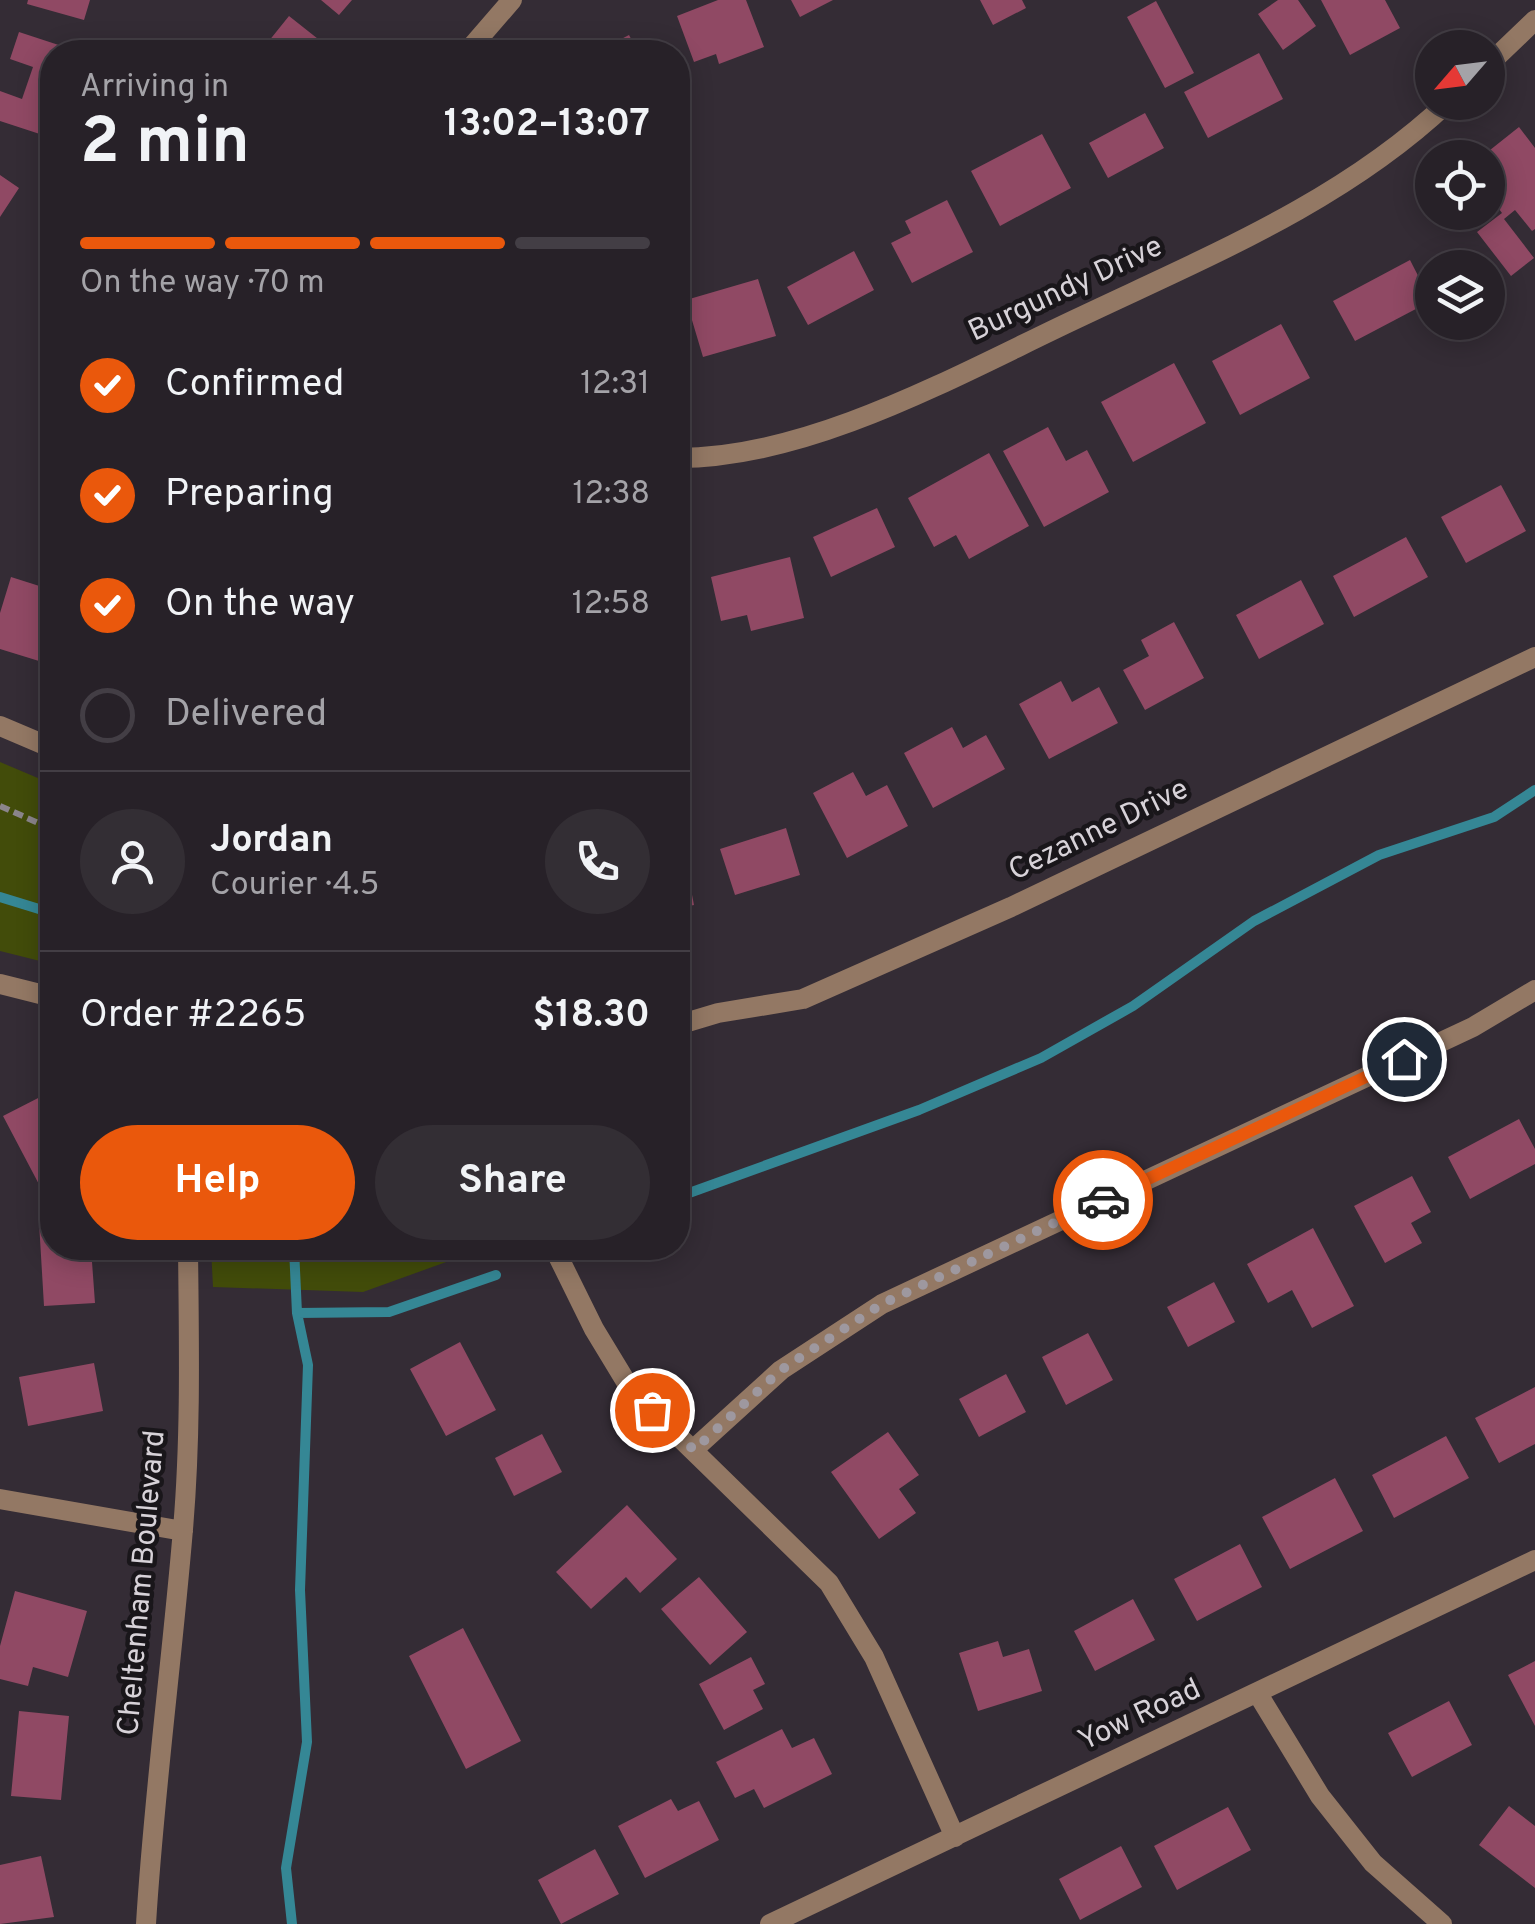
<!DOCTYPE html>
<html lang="en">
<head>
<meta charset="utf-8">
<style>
  :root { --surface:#272128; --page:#332e34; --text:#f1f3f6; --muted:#a4a3a8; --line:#433e45; --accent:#ea580c }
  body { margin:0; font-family:Overpass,sans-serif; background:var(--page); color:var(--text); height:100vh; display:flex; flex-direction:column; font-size:38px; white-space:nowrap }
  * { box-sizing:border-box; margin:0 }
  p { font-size:32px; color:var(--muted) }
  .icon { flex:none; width:55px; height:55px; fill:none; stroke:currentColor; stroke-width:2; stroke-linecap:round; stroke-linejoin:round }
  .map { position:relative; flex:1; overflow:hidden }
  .details { position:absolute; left:40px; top:40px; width:650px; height:1220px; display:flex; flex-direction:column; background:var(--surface); border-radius:40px; box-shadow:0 5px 25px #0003,0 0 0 2px var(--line) }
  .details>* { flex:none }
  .needle { width:65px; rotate:242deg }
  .buttons { position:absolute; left:1415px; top:30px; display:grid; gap:20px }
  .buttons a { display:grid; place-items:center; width:90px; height:90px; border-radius:50%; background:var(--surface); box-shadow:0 5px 25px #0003,0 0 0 2px var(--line); font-size:50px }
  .pin { position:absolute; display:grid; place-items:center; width:85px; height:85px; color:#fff; margin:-42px; border:5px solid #fff; border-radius:50%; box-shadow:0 2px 10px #0007 }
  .courier { position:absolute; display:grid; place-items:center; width:100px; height:100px; margin:-50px; border:8px solid #ea580c; border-radius:50%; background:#fff; color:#222; box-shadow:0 2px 12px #0007 }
  .overview em { font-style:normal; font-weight:700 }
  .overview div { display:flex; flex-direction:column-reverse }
  .overview { display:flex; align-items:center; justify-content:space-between; height:170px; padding:0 40px }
  h1 { font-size:65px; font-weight:700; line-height:75px }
  .bar { display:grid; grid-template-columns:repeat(4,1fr); gap:15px 10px; align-content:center; height:120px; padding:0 40px }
  .bar i { height:12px; border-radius:8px; background:var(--line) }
  .bar .current { background:var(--accent) }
  .bar p { grid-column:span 4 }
  .line { display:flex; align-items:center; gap:25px; padding:0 40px; border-top:2px solid var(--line) }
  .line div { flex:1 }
  .round { display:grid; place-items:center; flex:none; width:105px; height:105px; border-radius:52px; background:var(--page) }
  ol { padding:0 40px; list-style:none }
  li { display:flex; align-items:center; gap:30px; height:110px }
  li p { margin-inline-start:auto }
  li .icon { padding:10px; border-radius:50%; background:var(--accent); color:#fff; stroke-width:4 }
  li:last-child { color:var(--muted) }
  li i { width:55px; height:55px; border:5px solid var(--line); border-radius:50% }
  .cta { display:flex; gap:20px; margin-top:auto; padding:20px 40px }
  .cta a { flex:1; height:115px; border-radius:60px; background:var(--accent); color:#fff; font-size:40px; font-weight:700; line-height:115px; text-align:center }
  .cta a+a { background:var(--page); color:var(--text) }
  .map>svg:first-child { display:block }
</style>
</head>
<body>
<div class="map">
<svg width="1535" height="1924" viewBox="0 0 1535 1924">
  <rect width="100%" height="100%" fill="#342c35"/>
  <path fill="#424c0a" d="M0 762 52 784V964L0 951Z
    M211 1248H485L363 1292 213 1287Z"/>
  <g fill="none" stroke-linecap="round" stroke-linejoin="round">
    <path stroke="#358795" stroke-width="10" d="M0 897 52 913
      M678 1197 919 1110 1041 1058 1133 1006 1254 921 1379 855 1494 817 1535 790
      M297 1313 389 1312 496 1275
      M292 1924 286 1868 307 1742 300 1590 308 1365 297 1313 294 1248"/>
  </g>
  <path fill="#904964" d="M28 0H90L84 20 27 4Z
    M321 0H352L339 15Z
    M718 0H746L764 47 719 64 716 54 694 62 677 16Z
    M791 0H833L800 17Z
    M980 0H1022L1026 8 993 25Z
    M1278 0H1298L1316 26 1283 50 1258 14Z
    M1321 0H1385L1400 28 1350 55Z
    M1156 1 1194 73 1165 88 1127 17Z
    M289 16 332 50 330 52H260Z
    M19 32 80 52H52V138L0 121V91L22 99 33 67 10 59Z
    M629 35 638 52H596Z
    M1259 53 1283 99 1208 138 1184 92Z
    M1145 113 1164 148 1108 178 1089 143Z
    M1519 127 1535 148V229L1532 231 1515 210 1504 219 1534 258 1511 276 1477 232 1502 213 1488 194V158H1480Z
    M1042 134 1071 188 1000 226 971 171Z
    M0 175 19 188 0 217Z
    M947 200 973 252 912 283 891 243 911 233 905 221Z
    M854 251 874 290 808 325 787 287Z
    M1410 260 1431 301 1355 341 1333 301Z
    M758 279 776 336 703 357 686 300Z
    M1281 324 1310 378 1240 415 1212 361Z
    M1174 363 1206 423 1133 462 1101 402Z
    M1048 427 1066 461 1087 450 1109 492 1044 527 1003 451Z
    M989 453 1029 526 969 559 956 535 934 547 908 498Z
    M1501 485 1526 531 1466 563 1441 517Z
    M877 508 895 547 831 577 813 537Z
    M1406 537 1428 577 1354 617 1333 576Z
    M790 557 804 618 751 631 747 615 721 621 711 577Z
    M11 577 52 590V665L0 649V613Z
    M1301 580 1324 624 1259 659 1236 615Z
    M1174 622 1204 678 1145 710 1123 670 1149 656 1141 640Z
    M1061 681 1072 702 1099 687 1118 723 1049 759 1019 704Z
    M952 727 963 748 986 735 1005 769 933 808 904 753Z
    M853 772 866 796 887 785 908 826 847 858 813 793Z
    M786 828 800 875 735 895 720 849Z
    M686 864 694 905 678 908V866Z
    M44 1095 52 1111V1185L42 1190 3 1116Z
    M1519 1119 1535 1149V1164L1470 1199 1448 1157Z
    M1412 1176 1431 1212 1411 1223 1422 1243 1385 1263 1354 1206Z
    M52 1221V1248H91L95 1303 44 1306 39 1222Z
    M1313 1228 1354 1306 1312 1328 1292 1290 1268 1303 1247 1264Z
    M1214 1282 1235 1322 1188 1347 1167 1307Z
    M1088 1333 1113 1380 1066 1405 1042 1357Z
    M460 1342 496 1410 446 1436 410 1369Z
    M94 1363 103 1411 28 1426 19 1377Z
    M1006 1374 1026 1412 979 1437 959 1399Z
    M1535 1387V1444L1499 1463 1475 1418Z
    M888 1432 919 1475 899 1489 916 1513 879 1539 831 1472Z
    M542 1434 562 1472 514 1496 495 1458Z
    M1446 1436 1469 1478 1394 1518 1372 1475Z
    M1335 1478 1363 1531 1290 1569 1262 1517Z
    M627 1505 677 1559 640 1593 626 1577 591 1609 556 1572Z
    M1240 1544 1262 1587 1197 1621 1174 1579Z
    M699 1577 747 1632 710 1665 661 1609Z
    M15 1591 87 1611 68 1677 33 1667 28 1686 0 1679V1646Z
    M1133 1599 1155 1640 1095 1671 1074 1631Z
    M463 1628 521 1741 466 1769 409 1656Z
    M998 1641 1003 1657 1029 1649 1042 1691 978 1711 959 1653Z
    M751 1657 765 1684 753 1690 763 1709 724 1730 699 1684Z
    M1535 1661V1726L1508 1675Z
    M1449 1701 1472 1745 1412 1777 1388 1733Z
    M19 1711 69 1716 61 1800 11 1796Z
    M782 1729 792 1748 814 1738 832 1774 764 1808 754 1789 735 1798 716 1762Z
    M671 1799 678 1811 699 1801 719 1840 645 1878 618 1826Z
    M1509 1806 1535 1826V1888L1479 1845Z
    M1228 1807 1251 1850 1177 1890 1154 1846Z
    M1121 1846 1142 1887 1080 1920 1059 1879Z
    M595 1849 619 1894 561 1924 538 1880Z
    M41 1856 54 1917 0 1924V1865Z"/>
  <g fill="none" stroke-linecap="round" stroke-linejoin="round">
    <path stroke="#8b858c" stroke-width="6" stroke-dasharray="10 5" stroke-linecap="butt" d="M0 806 52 829"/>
    <path stroke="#937864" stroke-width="20" d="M467 52 512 0
      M1488 65 1535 20
      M678 458C811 458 957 375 1076 319 1204 258 1343 202 1448 102
      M0 726 52 748
      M0 984 52 997
      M678 1025 718 1013 803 999 1011 907 1535 657
      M554 1248 594 1329 631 1390 829 1583 874 1657 955 1837
      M694 1449 781 1370 882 1304 1473 1027 1535 990
      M0 1499 183 1531
      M1258 1694 1320 1796 1373 1863 1442 1924
      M146 1924C154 1792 172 1661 183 1529 191 1436 189 1342 188 1248
      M770 1924 1535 1560"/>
  </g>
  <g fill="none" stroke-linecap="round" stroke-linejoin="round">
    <path stroke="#9e989f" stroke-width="10" stroke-dasharray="0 18" d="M652 1410 694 1450 781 1370 882 1304 1103 1200"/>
    <path stroke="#ea580c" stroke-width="12" d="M1103 1200 1404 1059"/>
  </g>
  <g text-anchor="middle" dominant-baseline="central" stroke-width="9" stroke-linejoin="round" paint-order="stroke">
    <g font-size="30" fill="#d7d2d8" stroke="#19161a">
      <text transform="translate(1066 290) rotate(-25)">Burgundy Drive</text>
      <text transform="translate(1099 831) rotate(-26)">Cezanne Drive</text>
      <text transform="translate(143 1583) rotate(-85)">Cheltenham Boulevard</text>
      <text transform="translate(1140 1716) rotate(-25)">Yow Road</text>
    </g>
  </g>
</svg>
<div class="buttons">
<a><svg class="needle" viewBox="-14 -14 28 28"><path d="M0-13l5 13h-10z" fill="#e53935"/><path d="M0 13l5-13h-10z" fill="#a4a3a8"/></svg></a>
<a><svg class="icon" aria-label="locate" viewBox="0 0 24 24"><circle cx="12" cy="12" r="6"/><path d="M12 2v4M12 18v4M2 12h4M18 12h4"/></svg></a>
<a><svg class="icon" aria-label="layers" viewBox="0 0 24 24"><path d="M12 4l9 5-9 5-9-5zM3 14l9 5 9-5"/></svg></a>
</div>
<div class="pin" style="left:652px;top:1410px;background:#ea580c"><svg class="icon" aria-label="bag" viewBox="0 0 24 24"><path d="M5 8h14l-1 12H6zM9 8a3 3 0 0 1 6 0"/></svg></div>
<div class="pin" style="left:1404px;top:1059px;background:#1f2937"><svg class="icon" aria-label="home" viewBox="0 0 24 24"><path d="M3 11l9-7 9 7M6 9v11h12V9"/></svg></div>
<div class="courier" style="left:1103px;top:1200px"><svg class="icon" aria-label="car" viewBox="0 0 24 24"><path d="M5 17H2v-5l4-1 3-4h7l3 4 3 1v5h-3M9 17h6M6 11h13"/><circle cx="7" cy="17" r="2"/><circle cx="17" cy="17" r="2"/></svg></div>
<section class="details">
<div class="overview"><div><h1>2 min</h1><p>Arriving in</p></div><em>13:02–13:07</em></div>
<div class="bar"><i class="current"></i><i class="current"></i><i class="current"></i><i></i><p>On the way · 70 m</p></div>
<ol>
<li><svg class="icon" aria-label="check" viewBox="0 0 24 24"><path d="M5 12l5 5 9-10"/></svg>Confirmed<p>12:31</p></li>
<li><svg class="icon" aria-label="check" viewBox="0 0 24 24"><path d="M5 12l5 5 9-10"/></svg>Preparing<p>12:38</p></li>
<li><svg class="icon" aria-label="check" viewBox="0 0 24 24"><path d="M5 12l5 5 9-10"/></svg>On the way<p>12:58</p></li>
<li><i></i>Delivered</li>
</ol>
<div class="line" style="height:180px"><a class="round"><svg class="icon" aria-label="person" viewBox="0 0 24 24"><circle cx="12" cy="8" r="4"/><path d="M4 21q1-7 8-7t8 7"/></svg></a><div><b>Jordan</b><p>Courier · 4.5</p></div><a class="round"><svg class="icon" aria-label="phone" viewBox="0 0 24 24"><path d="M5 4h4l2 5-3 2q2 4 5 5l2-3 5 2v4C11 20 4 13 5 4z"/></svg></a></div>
<div class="line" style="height:130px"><div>Order #2265</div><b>$18.30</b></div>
<div class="cta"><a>Help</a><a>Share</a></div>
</section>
</div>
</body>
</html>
